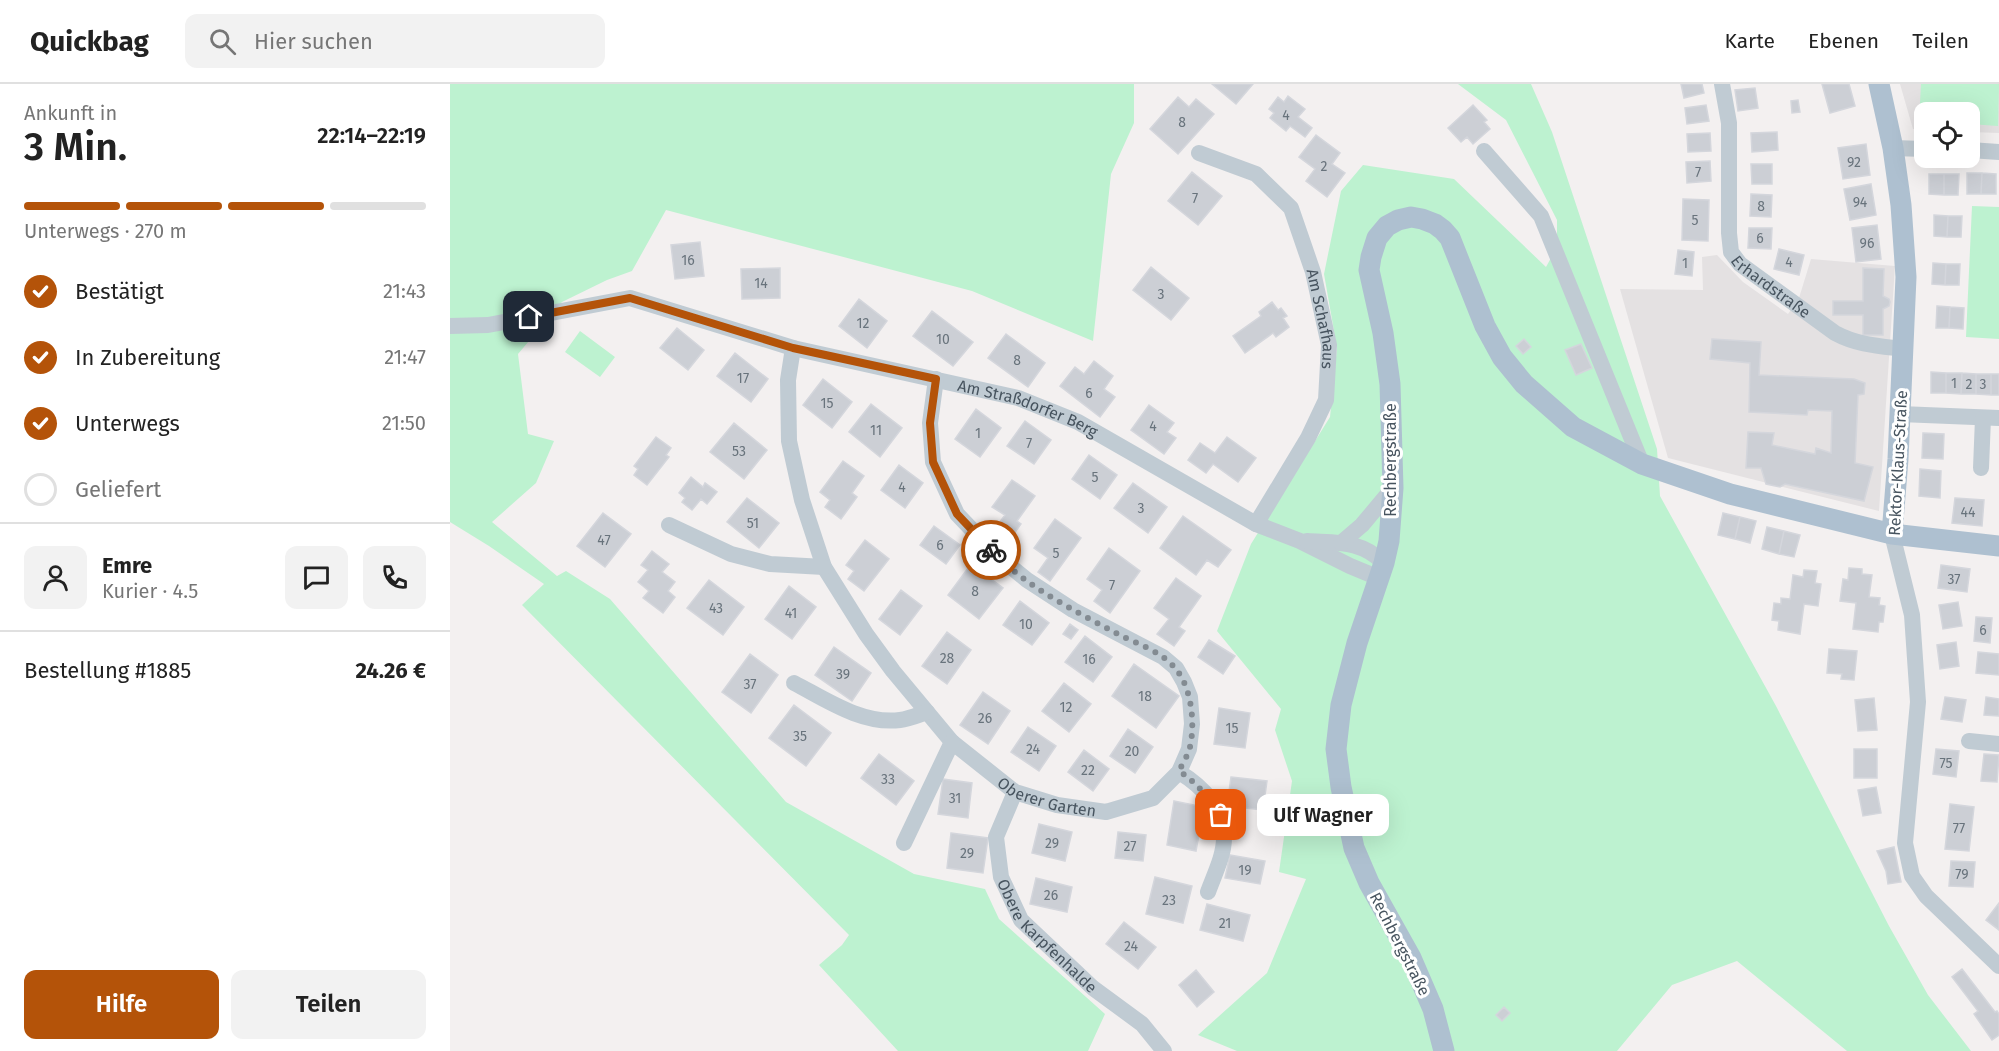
<!DOCTYPE html>
<html lang="de">
<head>
<meta charset="utf-8">
<style>
  :root { --surface:#fff; --page:#f2f2f2; --text:#222; --muted:#767676; --line:#e0e0e0; --accent:#b45309 }
  body { margin:0; font-family:"Fira Sans",sans-serif; background:var(--page); color:var(--text); height:100vh; display:flex; flex-direction:column; font-size:22px; white-space:nowrap }
  * { box-sizing:border-box; margin:0 }
  p { font-size:20px; color:var(--muted) }
  .icon { flex:none; width:33px; height:33px; fill:none; stroke:currentColor; stroke-width:2; stroke-linecap:round; stroke-linejoin:round }
  .map { position:relative; flex:1; overflow:hidden }
  .drawer { display:flex; flex-direction:column; background:var(--surface); width:450px }
  .drawer>* { flex:none }
  .buttons { position:absolute; left:1464px; top:18px; display:grid; gap:12px }
  .buttons a { display:grid; place-items:center; width:66px; height:66px; border-radius:12px; background:var(--surface); box-shadow:0 6px 24px #0002; font-size:30px }
  .pin { position:absolute; display:grid; place-items:center; width:51px; height:51px; color:#fff; margin:-26px; border-radius:12px; box-shadow:0 3px 9px #0006 }
  .courier { position:absolute; display:grid; place-items:center; width:60px; height:60px; margin:-30px; border:4px solid #b45309; border-radius:50%; background:#fff; color:#222; box-shadow:0 2px 8px #0007 }
  .bubble { position:absolute; height:42px; border-radius:12px; background:var(--surface); box-shadow:0 6px 24px #0002; font-size:20px; font-weight:600; line-height:42px; text-align:center }
  .headline em { font-style:normal; font-weight:600 }
  .headline div { display:flex; flex-direction:column-reverse }
  .headline { display:flex; align-items:center; justify-content:space-between; height:102px; padding:0 24px }
  h1 { font-size:39px; font-weight:600; line-height:45px }
  .bar { display:grid; grid-template-columns:repeat(4,1fr); gap:9px 6px; align-content:center; height:72px; padding:0 24px }
  .bar i { height:8px; border-radius:4px; background:var(--line) }
  .bar .active { background:var(--accent) }
  .bar p { grid-column:span 4 }
  .line { display:flex; align-items:center; gap:15px; padding:0 24px; border-top:2px solid var(--line) }
  .line div { flex:1 }
  .round { display:grid; place-items:center; flex:none; width:63px; height:63px; border-radius:12px; background:var(--page) }
  ol { padding:0 24px; list-style:none }
  li { display:flex; align-items:center; gap:18px; height:66px }
  li p { margin-inline-start:auto }
  li .icon { padding:6px; border-radius:50%; background:var(--accent); color:#fff; stroke-width:4 }
  li:last-child { color:var(--muted) }
  li i { width:33px; height:33px; border:3px solid var(--line); border-radius:50% }
  .primary-button { display:flex; gap:12px; margin-top:auto; padding:12px 24px }
  .primary-button a { flex:1; height:69px; border-radius:12px; background:var(--accent); color:#fff; font-size:24px; font-weight:600; line-height:69px; text-align:center }
  .primary-button a+a { background:var(--page); color:var(--text) }
  header { display:flex; align-items:center; gap:36px; box-sizing:border-box; height:84px; padding:0 30px; background:var(--surface); border-bottom:2px solid var(--line) }
  header strong { font-size:28px }
  nav { display:flex; gap:33px; margin-inline-start:auto; font-size:21px }
  .search { width:420px; height:54px; background:var(--page); display:flex; align-items:center; gap:15px; box-sizing:border-box; padding:0 21px; border-radius:12px; color:var(--muted); font-size:22px }
  main { display:flex; flex:1; min-height:0 }
  .map>svg:first-child { display:block }
</style>
</head>
<body>
<header>
<strong>Quickbag</strong>
<div class="search"><svg class="icon" aria-label="search" viewBox="0 0 24 24"><circle cx="10" cy="10" r="6"/><path d="M15 15l6 6"/></svg>Hier suchen</div>
<nav><a>Karte</a><a>Ebenen</a><a>Teilen</a></nav>
</header>
<main>
<section class="drawer">
<div class="headline"><div><h1>3 Min.</h1><p>Ankunft in</p></div><em>22:14–22:19</em></div>
<div class="bar"><i class="active"></i><i class="active"></i><i class="active"></i><i></i><p>Unterwegs · 270 m</p></div>
<ol>
<li><svg class="icon" aria-label="check" viewBox="0 0 24 24"><path d="M5 12l5 5 9-10"/></svg>Bestätigt<p>21:43</p></li>
<li><svg class="icon" aria-label="check" viewBox="0 0 24 24"><path d="M5 12l5 5 9-10"/></svg>In Zubereitung<p>21:47</p></li>
<li><svg class="icon" aria-label="check" viewBox="0 0 24 24"><path d="M5 12l5 5 9-10"/></svg>Unterwegs<p>21:50</p></li>
<li><i></i>Geliefert</li>
</ol>
<div class="line" style="height:108px"><a class="round"><svg class="icon" aria-label="person" viewBox="0 0 24 24"><circle cx="12" cy="8" r="4"/><path d="M4 21q1-7 8-7t8 7"/></svg></a><div><b>Emre</b><p>Kurier · 4.5</p></div><a class="round"><svg class="icon" aria-label="chat" viewBox="0 0 24 24"><path d="M4 5h16v11H9l-5 4z"/></svg></a><a class="round"><svg class="icon" aria-label="phone" viewBox="0 0 24 24"><path d="M5 4h4l2 5-3 2q2 4 5 5l2-3 5 2v4C11 20 4 13 5 4z"/></svg></a></div>
<div class="line" style="height:78px"><div>Bestellung #1885</div><b>24.26 €</b></div>
<div class="primary-button"><a>Hilfe</a><a>Teilen</a></div>
</section>
<div class="map">
<svg width="1549" height="967" viewBox="0 0 1549 967">
  <rect width="100%" height="100%" fill="#f3f0f0"/>
  <path fill="#e4e1e2" d="M1450 0H1549V49L1520 48V28H1474V46L1463 45Z
    M1267 171 1293 198 1338 230 1349 214 1361 175 1445 182 1429 427 1218 374 1170 205 1253 206 1252 173Z"/>
  <path fill="#bdf2d0" d="M0 0H684V39L661 90 643 257 522 207 216 126 182 187 157 196 112 218 68 270 78 350 104 357 86 399 42 438 107 492 116 487 160 515 336 718 464 790 535 805 549 835 655 930 638 967H448L369 881 392 861 399 851 72 521 94 500 39 462 0 438Z
    M1008 0H1081L1102 48 1207 365 1210 412 1326 622 1439 842 1478 911 1521 967H1397L1287 877 1222 901 1167 967H787L748 951 817 889 856 795 829 788 842 697 825 646 831 625 767 547 801 460 880 333 887 264 874 190 891 107 913 81 1004 95 1096 183 1107 163V136L1056 36Z
    M1471 0H1549L1548 42 1520 40V28H1474V38H1469Z
    M1522 122 1549 123V255L1516 253Z
    M130 247 165 273 150 293 115 268Z"/>
  <path fill="#cccfd5" stroke="#d4d6dc" stroke-width="1.5" d="M762 0H803L786 20Z
    M1231 0H1252L1254 9 1234 14Z
    M1372 0H1399L1405 22 1380 29Z
    M1305 4 1308 24 1288 27 1285 6Z
    M838 12 855 25 848 33 862 44 855 53 840 42 836 47 820 34 824 29 819 25 828 13 834 18Z
    M728 13 739 23 746 15 764 30 728 70 700 45Z
    M1348 16 1350 28 1342 29 1341 17Z
    M1023 21 1037 36 1034 38 1040 45 1023 60 1017 53 1011 58 998 44Z
    M1256 21 1259 37 1237 40 1235 24Z
    M1327 48 1328 66 1302 68 1301 49Z
    M1260 49 1261 67 1238 68 1237 50Z
    M866 51 890 69 882 80 895 89 877 113 856 97 865 85 849 73Z
    M1416 60 1420 91 1393 95 1388 64Z
    M1260 77 1261 97 1237 99 1236 78Z
    M1301 80H1322V100H1302Z
    M742 88 772 112 748 141 718 117Z
    M1517 89H1532L1531 110H1517Z
    M1532 89 1546 90V110H1531Z
    M1479 90H1494V111L1479 110Z
    M1494 90H1509L1508 111H1494Z
    M1421 100 1426 131 1400 136 1394 105Z
    M1301 110 1322 111 1321 133 1300 132Z
    M1233 115 1259 116 1258 157 1232 156Z
    M1484 131 1498 132 1497 153 1484 152Z
    M1498 132H1512L1511 153H1497Z
    M1427 141 1431 175 1406 178 1402 144Z
    M1299 144H1322L1321 165 1298 164Z
    M250 158 254 192 225 195 221 161Z
    M1329 165 1354 171 1349 191 1324 185Z
    M1228 166 1244 168 1242 192 1225 190Z
    M1483 179 1496 180 1495 201 1482 200Z
    M1496 180H1510L1509 201H1495Z
    M701 183 739 214 721 236 683 206Z
    M330 184V214L292 215 291 185Z
    M1413 184 1434 185 1433 212 1439 215 1440 218 1439 222 1433 225V251H1413V231H1383V217H1413Z
    M409 215 437 237 417 264 389 242Z
    M822 218 828 226 831 224 837 232 833 234 839 243 826 253 823 249 795 269 783 252 811 232 809 228Z
    M1487 222 1500 223 1499 244H1486Z
    M1500 223 1514 224 1513 245 1499 244Z
    M482 227 523 258 503 282 463 252Z
    M227 244 254 266 238 286 210 264Z
    M556 250 595 279 578 303 538 274Z
    M1074 255 1081 263 1073 270 1066 262Z
    M1262 255 1311 258 1309 291 1404 295 1415 299 1414 310 1408 311 1405 379 1423 383 1414 417 1335 400 1330 403 1316 400 1311 384H1296L1298 348 1324 349 1322 361 1365 370 1366 364 1381 369 1382 327 1358 326 1357 331 1299 328 1300 279 1260 275Z
    M1131 260 1142 284 1126 291 1115 266Z
    M285 269 318 295 301 318 267 292Z
    M644 277 663 292 654 305 665 313 650 333 610 302 625 283 634 290Z
    M1481 288 1496 289V309H1481Z
    M1496 289H1512L1511 310 1496 309Z
    M1512 289 1526 290V310H1511Z
    M1526 290H1541V311L1526 310Z
    M1541 290H1549V311H1541Z
    M373 295 402 318 382 344 353 321Z
    M421 320 452 344 430 373 399 348Z
    M699 321 724 339 717 348 726 354 714 370 681 346Z
    M526 325 551 344 530 373 505 355Z
    M575 337 601 356 584 380 557 362Z
    M284 339 317 366 294 395 260 368Z
    M1473 349 1494 350 1493 375 1472 374Z
    M206 353 221 364 216 371 219 373 197 401 184 391 188 385 184 382Z
    M777 353 806 374 788 398 763 380 756 389 738 376 750 359 765 369Z
    M639 371 667 391 650 415 622 395Z
    M393 377 414 392 402 409 407 413 391 435 375 423 380 416 370 408Z
    M449 381 473 399 455 424 431 406Z
    M1470 385 1491 387 1490 414 1469 412Z
    M241 393 253 403 255 399 267 408 257 420 251 415 242 426 232 418 235 414 229 409Z
    M562 396 585 412 567 437 571 440 558 458 543 447 555 431 542 423Z
    M683 399 717 423 698 449 664 424Z
    M297 414 329 439 309 464 277 438Z
    M1505 414 1534 416 1532 442 1502 439Z
    M153 429 181 450 155 483 127 462Z
    M1273 429 1290 433 1285 455 1268 451Z
    M733 432 781 466 768 483 757 476 746 491 710 464Z
    M1290 433 1306 437 1300 459 1285 455Z
    M605 435 631 454 600 497 588 488 598 474 584 464Z
    M484 442 510 461 496 480 470 461Z
    M1317 443 1334 447 1329 470 1312 465Z
    M1334 447 1350 451 1344 473 1329 470Z
    M415 456 439 475 414 507 398 495 404 487 396 481Z
    M659 464 690 487 660 529 644 517 652 506 637 495Z
    M202 467 219 480 212 488 225 498 218 507 225 513 213 529 193 514 199 507 188 498 198 486 191 481Z
    M521 480 553 504 529 535 498 511Z
    M1491 481 1520 485 1517 508 1488 504Z
    M1399 484 1412 485V490L1422 491 1419 513 1430 514 1429 521 1435 522 1433 538H1429L1428 548 1403 545 1406 519 1390 517 1393 495 1398 496Z
    M1354 486 1367 487 1365 499 1371 500 1368 522 1354 520 1350 550 1328 546 1329 537 1322 536 1324 519 1331 520V514L1340 515 1343 491 1353 493Z
    M726 494 751 512 729 543 735 547 724 562 707 550 719 535 704 524Z
    M259 496 294 523 273 551 237 524Z
    M339 502 366 523 342 555 315 535Z
    M451 506 472 522 450 551 429 535Z
    M570 517 599 539 582 561 553 541Z
    M1508 518 1512 542 1493 545 1489 521Z
    M1526 533 1542 534 1540 559 1524 557Z
    M620 540 628 546 621 555 613 550Z
    M497 548 521 566 497 600 472 582Z
    M635 552 662 573 643 598 615 578Z
    M759 556 785 572 773 590 748 573Z
    M1506 558 1509 582 1490 585 1487 561Z
    M384 563 421 589 402 617 365 591Z
    M1379 565 1407 567 1404 596 1391 595 1392 590 1377 589Z
    M1528 568 1549 570V591L1526 589Z
    M300 570 328 591 301 629 272 608Z
    M684 580 729 612 706 644 662 612Z
    M614 599 641 620 619 648 592 627Z
    M533 608 560 627 538 660 510 641Z
    M1495 613 1516 616 1512 638 1491 635Z
    M1536 613 1549 615V632L1534 631Z
    M1424 614 1427 646 1408 647 1405 616Z
    M344 621 381 649 356 682 319 654Z
    M769 624 800 629 795 664 764 660Z
    M578 643 606 662 589 687 561 668Z
    M678 645 703 663 685 689 660 672Z
    M1404 665H1427V694H1404Z
    M1486 665 1509 667 1506 693 1483 690Z
    M634 666 659 685 643 707 618 688Z
    M429 670 464 697 446 721 411 694Z
    M1534 670 1549 671 1547 698 1531 697Z
    M781 693 817 697 813 726 777 722Z
    M493 695 522 699 518 734 488 730Z
    M1426 703 1431 729 1413 732 1408 706Z
    M724 717 754 723 746 767 717 761Z
    M1500 720 1524 723 1519 767 1495 765Z
    M589 740 622 748 615 777 582 769Z
    M668 748 696 751 693 777 665 774Z
    M501 749 538 754 533 789 497 784Z
    M1444 763 1451 798 1438 800 1436 787 1427 767Z
    M780 771 815 777 810 800 775 794Z
    M1501 777 1525 778 1523 803 1499 802Z
    M705 793 742 802 733 839 696 830Z
    M586 794 622 803 617 828 580 820Z
    M1549 819V846L1536 836Z
    M757 820 800 831 793 857 750 846Z
    M674 838 706 863 688 885 656 860Z
    M1512 885 1545 928 1547 927 1549 930V951L1542 956 1524 930 1528 927 1502 893Z
    M746 886 764 908 747 923 729 901Z
    M1054 923 1060 929 1052 937 1046 931Z"/>
  <g fill="none" stroke-linecap="round" stroke-linejoin="round">
    <g stroke="#c0cbd3" stroke-width="16">
      <path id="s1" d="M1272 0 1279 39V149L1281 168 1290 180 1385 249C1407 261 1429 262 1454 265"/>
      <path d="M1443 64 1474 65"/>
      <path d="M1520 66 1549 68"/>
      <path d="M1034 67 1091 132 1192 380"/>
      <path id="s2" d="M749 69 806 90 841 124 863 188 879 261 876 316 858 354 806 440"/>
      <path id="s3" d="M0 242 38 241 180 214 343 264 568 314 628 338 806 440 850 457 900 482 929 494"/>
      <path id="s4" d="M343 264 338 296 339 357 352 416 374 483 416 550 443 587 502 658 565 708 607 721 656 728 703 714 729 688 739 665 742 640 740 613 734 598 726 584 713 573 623 526 577 496 544 469 507 430 483 378 480 339 486 295"/>
      <path d="M1450 330 1549 334"/>
      <path d="M1531 384 1533 334"/>
      <path d="M219 441 281 470 320 480 374 483"/>
      <path d="M1442 450 1462 531 1468 618 1455 759 1462 792 1476 812 1549 882"/>
      <path d="M857 457C888 459 911 456 934 479"/>
      <path d="M891 459 912 441 943 404"/>
      <path d="M344 599C375 615 412 641 450 636 459 635 468 631 477 628"/>
      <path d="M1519 657 1549 660"/>
      <path d="M729 688C752 702 775 725 774 754 774 772 764 791 758 808"/>
      <path id="s5" d="M565 708 546 753 551 793 571 836 643 904 692 940 714 967"/>
      <path d="M454 759 502 658"/>
    </g>
    <path stroke="#aec0d0" stroke-width="21" d="M1429 0 1443 64 1451 121 1456 193 1448 375 1442 450
      M994 967 983 925 961 874 919 799 904 764 891 703 886 665 891 621 907 559 934 479 939 457 943 404 940 300 933 249 919 186 921 173 927 154 937 142 948 136 961 133 972 135 985 140 993 146 1000 154 1035 242 1052 273 1074 300 1123 343 1192 380 1280 410 1442 450 1549 462"/>
  </g>
  <g fill="none" stroke-linecap="round" stroke-linejoin="round">
    <path stroke="#838b92" stroke-width="6" stroke-dasharray="0 10.8" d="M541 466C575 502 623 526 666 549 685 559 711 567 725 584 742 603 746 642 739 667 736 674 732 681 729 687 747 699 759 714 771 731"/>
    <path stroke="#b45309" stroke-width="8" d="M79 233 180 214 343 264 486 295 480 339 483 378 507 430 541 466"/>
  </g>
  <g text-anchor="middle" dominant-baseline="central" stroke-width="6" stroke-linejoin="round" paint-order="stroke">
    <g font-size="14" fill="#68737c">
      <text x="836" y="31">4</text>
      <text x="732" y="38">8</text>
      <text x="1404" y="78">92</text>
      <text x="874" y="82">2</text>
      <text x="1248" y="88">7</text>
      <text x="745" y="114">7</text>
      <text x="1410" y="118">94</text>
      <text x="1311" y="122">8</text>
      <text x="1245" y="136">5</text>
      <text x="1310" y="154">6</text>
      <text x="1417" y="159">96</text>
      <text x="238" y="176">16</text>
      <text x="1339" y="178">4</text>
      <text x="1235" y="179">1</text>
      <text x="311" y="199">14</text>
      <text x="711" y="210">3</text>
      <text x="413" y="239">12</text>
      <text x="493" y="255">10</text>
      <text x="567" y="276">8</text>
      <text x="293" y="294">17</text>
      <text x="1504" y="299">1</text>
      <text x="1519" y="300">2</text>
      <text x="1533" y="300">3</text>
      <text x="639" y="309">6</text>
      <text x="377" y="319">15</text>
      <text x="703" y="342">4</text>
      <text x="426" y="346">11</text>
      <text x="528" y="349">1</text>
      <text x="579" y="359">7</text>
      <text x="289" y="367">53</text>
      <text x="645" y="393">5</text>
      <text x="452" y="403">4</text>
      <text x="691" y="424">3</text>
      <text x="1518" y="428">44</text>
      <text x="303" y="439">51</text>
      <text x="154" y="456">47</text>
      <text x="490" y="461">6</text>
      <text x="606" y="469">5</text>
      <text x="1504" y="495">37</text>
      <text x="662" y="501">7</text>
      <text x="525" y="507">8</text>
      <text x="266" y="524">43</text>
      <text x="341" y="529">41</text>
      <text x="576" y="540">10</text>
      <text x="1533" y="546">6</text>
      <text x="497" y="574">28</text>
      <text x="639" y="575">16</text>
      <text x="393" y="590">39</text>
      <text x="300" y="600">37</text>
      <text x="695" y="612">18</text>
      <text x="616" y="623">12</text>
      <text x="535" y="634">26</text>
      <text x="782" y="644">15</text>
      <text x="350" y="652">35</text>
      <text x="583" y="665">24</text>
      <text x="682" y="667">20</text>
      <text x="1496" y="679">75</text>
      <text x="638" y="686">22</text>
      <text x="438" y="695">33</text>
      <text x="505" y="714">31</text>
      <text x="1509" y="744">77</text>
      <text x="602" y="759">29</text>
      <text x="680" y="762">27</text>
      <text x="517" y="769">29</text>
      <text x="795" y="786">19</text>
      <text x="1512" y="790">79</text>
      <text x="601" y="811">26</text>
      <text x="719" y="816">23</text>
      <text x="775" y="839">21</text>
      <text x="681" y="862">24</text>
    </g>
    <g font-size="16" fill="#47545f" stroke="#fff">
      <text stroke="none"><textPath href="#s1" startOffset="222">Erhardstraße</textPath></text>
      <text stroke="none"><textPath href="#s2" startOffset="225">Am Schafhaus</textPath></text>
      <text stroke="none"><textPath href="#s3" startOffset="596">Am Straßdorfer Berg</textPath></text>
      <text transform="translate(940 376) rotate(-90)">Rechbergstraße</text>
      <text transform="translate(1448 379) rotate(-87)">Rektor-Klaus-Straße</text>
      <text stroke="none"><textPath href="#s4" startOffset="554">Oberer Garten</textPath></text>
      <text stroke="none"><textPath href="#s5" startOffset="165">Obere Karpfenhalde</textPath></text>
      <text transform="translate(950 860) rotate(63)">Rechbergstraße</text>
    </g>
  </g>
</svg>
<div class="buttons">
<a><svg class="icon" aria-label="locate" viewBox="0 0 24 24"><circle cx="12" cy="12" r="6"/><path d="M12 2v4M12 18v4M2 12h4M18 12h4"/></svg></a>
</div>
<div class="pin" style="left:771px;top:731px;background:#ea580c"><svg class="icon" aria-label="bag" viewBox="0 0 24 24"><path d="M5 8h14l-1 12H6zM9 8a3 3 0 0 1 6 0"/></svg></div>
<div class="pin" style="left:79px;top:233px;background:#1f2937"><svg class="icon" aria-label="home" viewBox="0 0 24 24"><path d="M3 11l9-7 9 7M6 9v11h12V9"/></svg></div>
<div class="courier" style="left:541px;top:466px"><svg class="icon" aria-label="bike" viewBox="0 0 24 24"><circle cx="6" cy="16" r="4"/><circle cx="18" cy="16" r="4"/><path d="M6 16l4-8h5l3 8M10 8l3 8H6M13 5h3"/></svg></div>
<div class="bubble" style="left:807px;top:710px;width:132px">Ulf Wagner</div>
</div>
</main>
</body>
</html>
